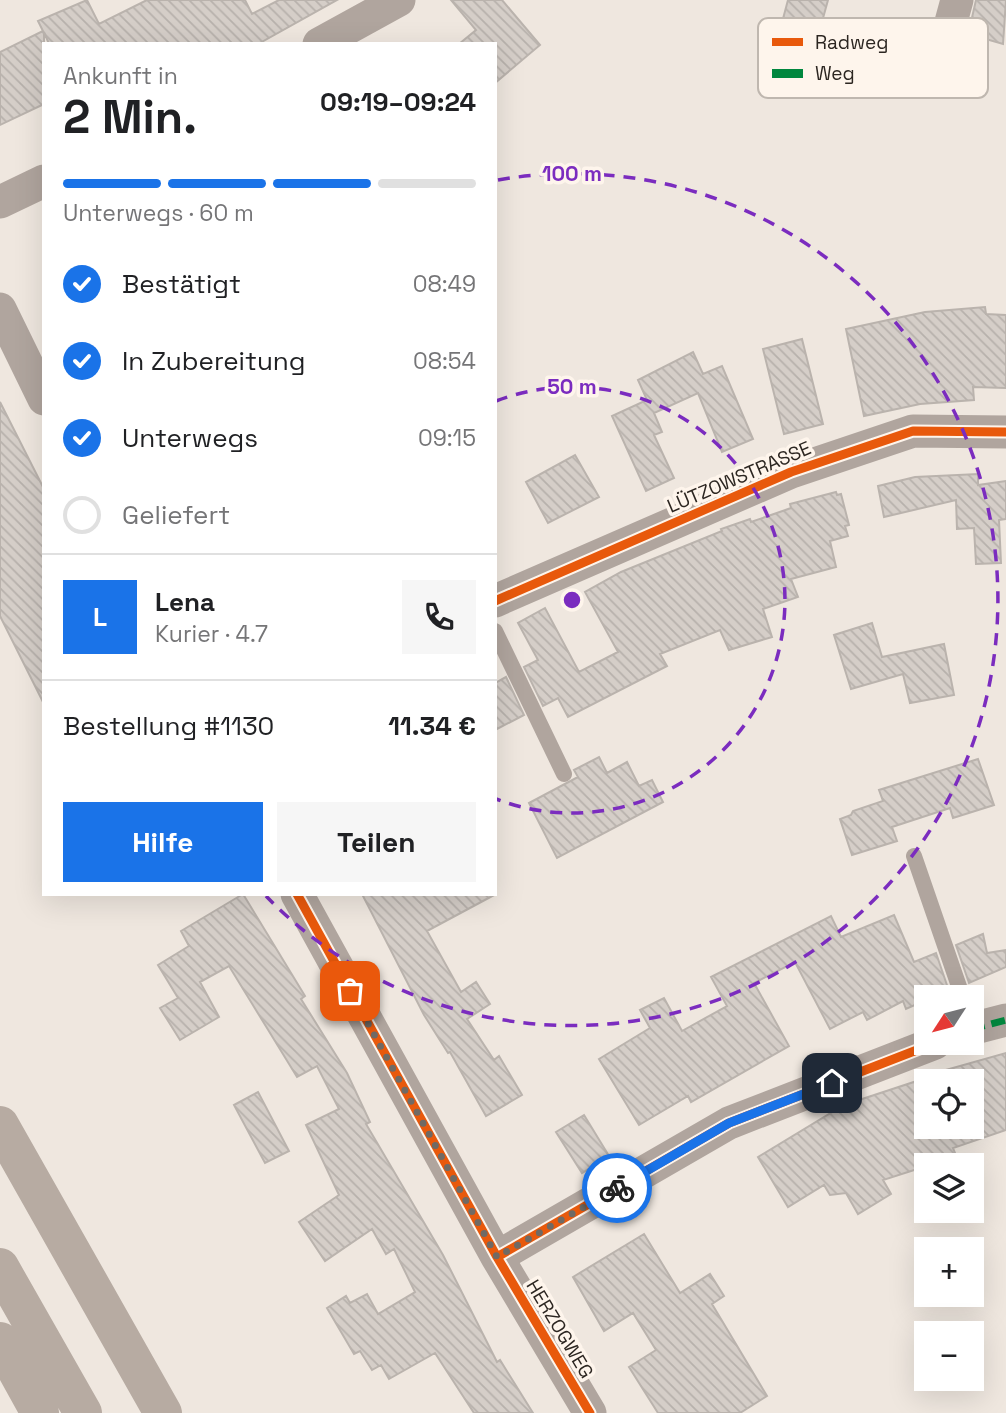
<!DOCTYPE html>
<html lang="de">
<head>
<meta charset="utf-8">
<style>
  :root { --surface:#fff; --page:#f6f6f6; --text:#202124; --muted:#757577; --line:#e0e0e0; --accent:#1a73e8 }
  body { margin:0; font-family:"Space Grotesk",sans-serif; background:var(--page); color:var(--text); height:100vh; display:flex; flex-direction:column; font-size:26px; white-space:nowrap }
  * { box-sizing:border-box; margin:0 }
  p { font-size:23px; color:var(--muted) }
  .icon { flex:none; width:38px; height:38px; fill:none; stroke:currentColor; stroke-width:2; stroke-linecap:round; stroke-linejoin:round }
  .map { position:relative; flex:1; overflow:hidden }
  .side { position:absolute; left:42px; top:42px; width:455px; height:854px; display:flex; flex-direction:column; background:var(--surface); border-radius:0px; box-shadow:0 7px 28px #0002 }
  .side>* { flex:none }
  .needle { width:46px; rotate:234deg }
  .buttons { position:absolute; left:914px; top:985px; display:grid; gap:14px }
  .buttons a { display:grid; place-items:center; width:70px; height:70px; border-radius:0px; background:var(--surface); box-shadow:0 7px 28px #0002; font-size:35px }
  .pin { position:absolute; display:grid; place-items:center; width:60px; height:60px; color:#fff; margin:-30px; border-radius:14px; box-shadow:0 4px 10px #0006 }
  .courier { position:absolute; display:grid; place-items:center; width:70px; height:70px; margin:-35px; border:5px solid #1a73e8; border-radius:50%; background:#fff; color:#222; box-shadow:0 2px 9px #0007 }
  .summary em { font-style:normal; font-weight:700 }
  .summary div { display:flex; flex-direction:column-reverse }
  .summary { display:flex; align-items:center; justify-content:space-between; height:119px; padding:0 21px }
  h1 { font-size:46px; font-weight:700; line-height:52px }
  .bar { display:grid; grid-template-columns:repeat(4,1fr); gap:10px 7px; align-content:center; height:84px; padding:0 21px }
  .bar i { height:9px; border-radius:5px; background:var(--line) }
  .bar .active { background:var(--accent) }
  .bar p { grid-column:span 4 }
  .line { display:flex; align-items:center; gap:18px; padding:0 21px; border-top:2px solid var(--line) }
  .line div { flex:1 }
  .round { display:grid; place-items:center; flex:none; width:74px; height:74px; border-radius:0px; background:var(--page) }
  ol { padding:0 21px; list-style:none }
  li { display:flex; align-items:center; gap:21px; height:77px }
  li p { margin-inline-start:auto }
  li .icon { padding:7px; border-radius:50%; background:var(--accent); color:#fff; stroke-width:4 }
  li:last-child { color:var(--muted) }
  li i { width:38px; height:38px; border:4px solid var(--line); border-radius:50% }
  .action { display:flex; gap:14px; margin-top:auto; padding:14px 21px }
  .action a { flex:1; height:80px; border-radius:0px; background:var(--accent); color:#fff; font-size:28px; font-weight:700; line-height:80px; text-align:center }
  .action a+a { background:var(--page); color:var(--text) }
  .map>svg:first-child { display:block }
</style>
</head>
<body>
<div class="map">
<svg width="1006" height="1413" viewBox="0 0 1006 1413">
  <defs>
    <pattern id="building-back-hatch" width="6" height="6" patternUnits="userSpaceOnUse" patternTransform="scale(1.75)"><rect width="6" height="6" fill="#d5cec8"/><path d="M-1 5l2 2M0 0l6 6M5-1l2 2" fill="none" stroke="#b7b1ac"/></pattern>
  </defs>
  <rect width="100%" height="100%" fill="#efe7df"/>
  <path fill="url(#building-back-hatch)" stroke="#bab3ad" stroke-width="2" d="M87 0 99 24 147 0H245L252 14 279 0H337L258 44H49L44 32V104L0 125V52L43 31 38 21Z
    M451 0H502L540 45 495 83V44H459L476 30Z
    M788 0H828L817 40 780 30Z
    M976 0H1006L1003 44 979 37 982 25 971 22Z
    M985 307 986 314 1006 315V388L973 387 974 400 920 404 864 416 846 329 925 312Z
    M802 339 823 424 784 434 763 349Z
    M693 352 703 374 722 366 753 439 722 452 698 393 654 413 662 432 654 435 674 478 646 491 612 416 647 400 638 380Z
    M0 402 44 489V704L0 616Z
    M575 455 599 497 548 523 526 482Z
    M978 474V485L1006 481V519L999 520 1001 563 976 564 974 528 957 529 956 500 884 517 878 486 915 477Z
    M836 492 837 495 841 494 849 525 845 526 848 536 830 541 836 567 791 579 798 597 763 609 772 637 729 650 720 630 660 654 667 666 568 717 558 698 543 706 524 667 538 660 518 623 545 608 579 672 618 652 585 592 621 572 722 531 721 529 750 519 751 522 791 508 790 504Z
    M872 623 882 657 944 644 954 695 910 703 903 674 851 689 834 635Z
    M506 677 524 715 495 730V683Z
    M599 757 607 773 627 762 639 786 652 780 663 802 557 858 529 803 578 777 574 770Z
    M978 759 994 805 953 818 950 808 892 827 897 841 852 855 840 819 851 815 853 811 883 801 879 790Z
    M243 894 305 996 301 999 347 1073 370 1122 366 1124 443 1255 497 1362 500 1360 533 1413H474L435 1353 389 1379 381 1365 372 1370 360 1351 354 1354 327 1308 346 1296 350 1303 367 1294 378 1314 415 1292 394 1249 386 1254 372 1229 325 1261 299 1222 339 1195 306 1125 339 1109 317 1066 297 1077 229 966 200 982 219 1017 180 1040 160 1008 178 998 158 965 189 946 181 931Z
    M362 894H496L427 931 461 992 476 982 490 1004 467 1019 494 1060 499 1056 522 1095 486 1116 450 1052 448 1053 424 1015Z
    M894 915 914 962 936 953 949 991 926 998V1000L906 1009 903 1001 867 1020 863 1012 830 1029 795 962 754 983 789 1046 691 1102 688 1096 639 1125 599 1059 650 1028 640 1010 664 998 682 1031 727 1006 711 977 831 916 841 937Z
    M983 934 987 953 1006 950V967L969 983 956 945Z
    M1006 1053V1130L953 1148 955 1153 941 1158 942 1161 883 1180 891 1194 858 1214 846 1193 830 1195 824 1185 788 1207 758 1157 844 1105 926 1078V1127H971V1082H929L928 1075Z
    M258 1092 289 1151 265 1163 234 1105Z
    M584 1115 609 1156 582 1173 556 1132Z
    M644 1234 680 1293 710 1274 724 1296 712 1304 767 1396 740 1413H658L629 1367 656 1350 633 1313 604 1331 573 1277Z"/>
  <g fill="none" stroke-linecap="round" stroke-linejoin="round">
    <path stroke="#b0a59e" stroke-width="16" d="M495 631 564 774
      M914 856 963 998"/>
    <path stroke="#b0a59e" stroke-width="33" d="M948 33 957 0
      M319 44 399 0
      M0 202 44 181
      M0 309 44 399
      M495 601 791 472 913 431 1006 432
      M297 894 497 1257 590 1413
      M971 1029 1006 1020
      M497 1257 729 1123 935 1043"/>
    <path stroke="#b7aba2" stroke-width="38" d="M0 1125 163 1413
      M0 1267 83 1413
      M0 1341 40 1413"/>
    <path stroke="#00873e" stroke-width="7" stroke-dasharray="14 7" stroke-linecap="butt" d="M971 1029 1006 1020"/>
    <defs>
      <path id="cycleway" d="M495 601 791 472 913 431 1006 432
        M297 894 497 1257 590 1413
        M497 1257 729 1123 935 1043"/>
    </defs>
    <use href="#cycleway" stroke="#fef5ec" stroke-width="13"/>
    <use href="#cycleway" stroke="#e8590c" stroke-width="9"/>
  </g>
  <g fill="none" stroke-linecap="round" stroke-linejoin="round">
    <path stroke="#706a64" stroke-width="7" stroke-dasharray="0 12.6" d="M350 991 497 1257 617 1188"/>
    <path stroke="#1a73e8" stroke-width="9" d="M617 1188 729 1123 832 1083"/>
  </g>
  <g fill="none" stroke="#7b2cbf" stroke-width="3.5" stroke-dasharray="12 9">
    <path d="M496 401A213 213 0 1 1 496 799"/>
    <path d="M498 180A426 426 0 1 1 266 896"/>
  </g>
  <g text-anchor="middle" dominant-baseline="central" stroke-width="7" stroke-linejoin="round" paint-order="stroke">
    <g font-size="19" fill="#2c2621" stroke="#fef5ec">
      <text transform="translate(739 477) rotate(-23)">LÜTZOWSTRASSE</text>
      <text transform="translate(560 1329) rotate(59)">HERZOGWEG</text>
    </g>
  </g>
  <rect x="758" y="18" width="230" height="80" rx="10" fill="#fef5ec" stroke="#bfb7af" stroke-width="2"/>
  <rect x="772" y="38" width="31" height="8" fill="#e8590c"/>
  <rect x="772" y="69" width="31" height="9" fill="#00873e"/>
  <g font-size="19" fill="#2c2621">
    <text x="815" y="49">Radweg</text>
    <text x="815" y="80">Weg</text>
  </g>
  <circle cx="572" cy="600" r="10" fill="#7b2cbf" stroke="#fef5ec" stroke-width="3.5"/>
  <g font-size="21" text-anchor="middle" font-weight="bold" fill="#7b2cbf" stroke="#fef5ec" stroke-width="7" stroke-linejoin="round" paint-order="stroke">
    <text x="572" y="181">100 m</text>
    <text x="572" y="394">50 m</text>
  </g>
</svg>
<div class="buttons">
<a><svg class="needle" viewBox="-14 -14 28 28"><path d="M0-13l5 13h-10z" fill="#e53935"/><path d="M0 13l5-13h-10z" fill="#757577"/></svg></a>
<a><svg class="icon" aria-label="locate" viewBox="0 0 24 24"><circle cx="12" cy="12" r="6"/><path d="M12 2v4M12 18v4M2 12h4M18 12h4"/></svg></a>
<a><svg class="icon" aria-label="layers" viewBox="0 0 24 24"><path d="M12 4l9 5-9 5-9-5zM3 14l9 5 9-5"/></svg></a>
<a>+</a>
<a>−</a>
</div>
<div class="pin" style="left:350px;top:991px;background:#ea580c"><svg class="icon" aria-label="bag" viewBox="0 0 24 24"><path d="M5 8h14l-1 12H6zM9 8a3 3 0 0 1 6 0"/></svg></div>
<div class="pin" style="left:832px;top:1083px;background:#1f2937"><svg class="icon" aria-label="home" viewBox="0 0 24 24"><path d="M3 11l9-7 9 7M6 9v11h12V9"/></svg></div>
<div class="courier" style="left:617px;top:1188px"><svg class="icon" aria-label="bike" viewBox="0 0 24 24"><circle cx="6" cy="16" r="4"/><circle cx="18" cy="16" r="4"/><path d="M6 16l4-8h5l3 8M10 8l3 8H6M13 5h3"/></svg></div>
<section class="side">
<div class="summary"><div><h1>2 Min.</h1><p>Ankunft in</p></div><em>09:19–09:24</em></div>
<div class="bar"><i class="active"></i><i class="active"></i><i class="active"></i><i></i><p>Unterwegs · 60 m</p></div>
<ol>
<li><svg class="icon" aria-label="check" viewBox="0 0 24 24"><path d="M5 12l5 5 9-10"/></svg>Bestätigt<p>08:49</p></li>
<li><svg class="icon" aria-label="check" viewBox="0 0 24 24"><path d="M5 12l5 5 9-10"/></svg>In Zubereitung<p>08:54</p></li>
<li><svg class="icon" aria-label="check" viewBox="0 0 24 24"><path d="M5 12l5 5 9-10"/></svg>Unterwegs<p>09:15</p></li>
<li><i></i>Geliefert</li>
</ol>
<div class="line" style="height:126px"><b class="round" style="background:var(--accent);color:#fff">L</b><div><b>Lena</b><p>Kurier · 4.7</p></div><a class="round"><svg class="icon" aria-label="phone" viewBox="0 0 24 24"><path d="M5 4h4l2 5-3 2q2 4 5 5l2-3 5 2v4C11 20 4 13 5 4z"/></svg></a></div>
<div class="line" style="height:91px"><div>Bestellung #1130</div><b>11.34 €</b></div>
<div class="action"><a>Hilfe</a><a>Teilen</a></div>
</section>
</div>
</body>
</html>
